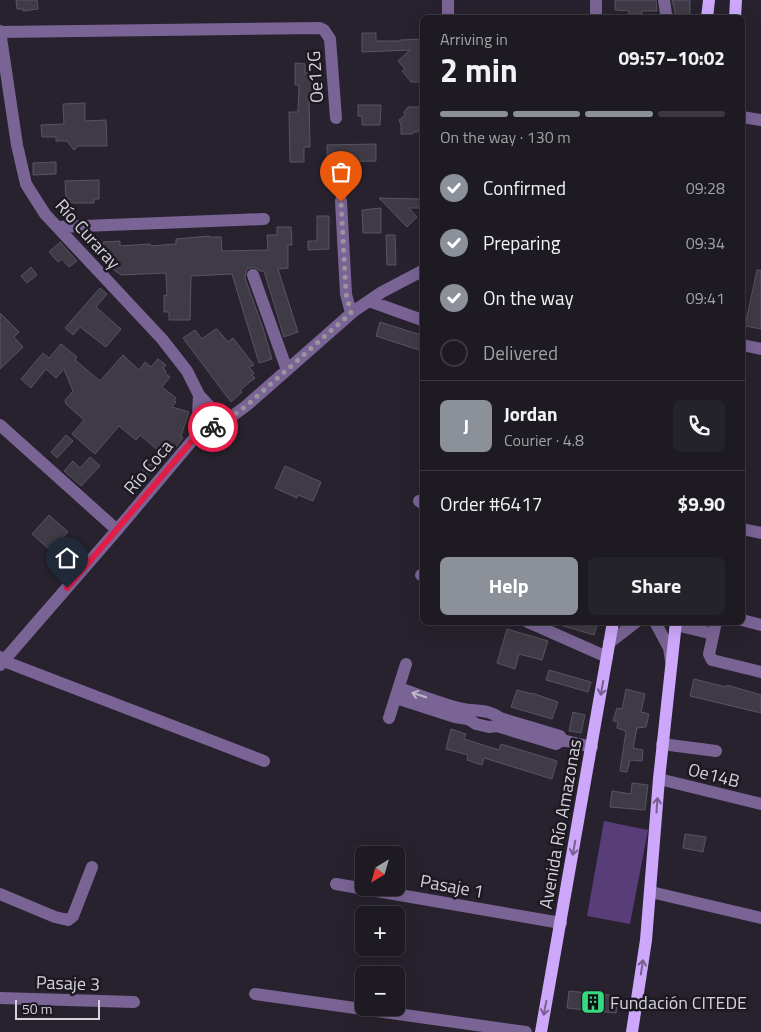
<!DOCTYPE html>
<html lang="en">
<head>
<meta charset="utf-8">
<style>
  :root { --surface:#1d1a22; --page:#25232a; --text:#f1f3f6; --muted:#a0a1a5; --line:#3b3840; --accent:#8c9099 }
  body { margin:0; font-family:"Titillium Web",sans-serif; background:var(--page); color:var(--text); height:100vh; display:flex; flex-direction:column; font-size:19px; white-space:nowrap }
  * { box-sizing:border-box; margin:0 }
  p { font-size:16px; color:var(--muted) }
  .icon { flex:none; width:28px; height:28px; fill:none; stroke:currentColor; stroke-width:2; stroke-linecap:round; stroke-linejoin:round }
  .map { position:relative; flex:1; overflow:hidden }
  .side { position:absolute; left:420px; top:15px; width:325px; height:610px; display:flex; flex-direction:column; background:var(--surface); border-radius:8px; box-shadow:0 5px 20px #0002,0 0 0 1px var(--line) }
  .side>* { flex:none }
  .needle { width:32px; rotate:217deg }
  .buttons { position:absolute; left:355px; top:846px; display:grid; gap:10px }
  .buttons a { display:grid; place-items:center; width:50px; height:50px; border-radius:8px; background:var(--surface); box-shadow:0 5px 20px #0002,0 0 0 1px var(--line); font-size:25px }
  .scale { position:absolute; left:15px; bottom:12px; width:85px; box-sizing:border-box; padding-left:5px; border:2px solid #d5d3d9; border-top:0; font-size:14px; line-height:18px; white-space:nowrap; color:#d5d3d9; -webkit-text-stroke:4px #1d1923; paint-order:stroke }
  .pin { position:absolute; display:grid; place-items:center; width:42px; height:42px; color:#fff; margin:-51px -21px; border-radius:50% 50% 50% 0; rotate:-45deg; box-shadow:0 0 5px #0007 }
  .pin .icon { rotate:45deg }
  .courier { position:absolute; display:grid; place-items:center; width:50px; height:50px; margin:-25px; border:4px solid #e11d48; border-radius:50%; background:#fff; color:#222; box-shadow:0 1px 6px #0007 }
  .overview em { font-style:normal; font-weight:700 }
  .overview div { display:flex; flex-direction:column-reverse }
  .overview { display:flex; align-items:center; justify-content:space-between; height:85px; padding:0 20px }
  h1 { font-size:32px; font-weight:700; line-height:38px }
  .bar { display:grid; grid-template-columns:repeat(4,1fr); gap:8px 5px; align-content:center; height:60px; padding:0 20px }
  .bar i { height:6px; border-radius:4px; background:var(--line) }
  .bar .selected { background:var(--accent) }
  .bar p { grid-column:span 4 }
  .line { display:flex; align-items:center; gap:12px; padding:0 20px; border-top:1px solid var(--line) }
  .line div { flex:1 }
  .round { display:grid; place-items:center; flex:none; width:52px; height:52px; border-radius:8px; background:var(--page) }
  ol { padding:0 20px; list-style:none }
  li { display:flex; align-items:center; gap:15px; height:55px }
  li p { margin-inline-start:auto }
  li .icon { padding:5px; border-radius:50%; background:var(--accent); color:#fff; stroke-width:4 }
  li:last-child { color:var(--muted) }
  li i { width:28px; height:28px; border:2px solid var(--line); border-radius:50% }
  .cta { display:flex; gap:10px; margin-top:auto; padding:10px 20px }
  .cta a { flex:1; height:58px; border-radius:8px; background:var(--accent); color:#fff; font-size:20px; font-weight:700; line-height:58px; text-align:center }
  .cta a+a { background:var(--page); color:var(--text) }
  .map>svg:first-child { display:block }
</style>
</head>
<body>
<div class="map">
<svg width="761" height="1032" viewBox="0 0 761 1032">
  <rect width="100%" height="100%" fill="#27222d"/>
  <path fill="#593d78" d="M604 821 648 830 630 924 587 916Z"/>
  <path fill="#3f3b46" stroke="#595460" d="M16 0H37L38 9 23 11V9H17Z
    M615 0H656L657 11H642V14H629V11L615 10Z
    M672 0H690V16H676Z
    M362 33H376V41H400V40L422 39V78L421 82H411L402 71 405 69 398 61 410 50 362 52Z
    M295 63 305 64V73H313L312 96H309L310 147H304V162H290L289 112H298L299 85H295Z
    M85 103V121L106 120 107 146H78L74 150 67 141H56V137H42L41 125 64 124 63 104Z
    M358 105H381L380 125H362V116H358Z
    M408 107H422V129L418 130V132H413V134H401V125L399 120 405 115 404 112Z
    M376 144V161L327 162V145Z
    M56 162V174L33 175V163Z
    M99 180V199H94V203H70V199H66L65 181Z
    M379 198 421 199V208H409L417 217 407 227Z
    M381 208V233H363L362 210Z
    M317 216H329V249L308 250V241H317Z
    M277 227H291L292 245H288V268L278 269 298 332 284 337 264 271H260L254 267 247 269 245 278 263 328 272 359 259 363 232 274 191 276 190 320H169V312H164V295L167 296 166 273 121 275 106 264 103 242 120 241V246L150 244 151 246 176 244V239L209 236V237H221L222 251 268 250 267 235H277Z
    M386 235H395L396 265H387Z
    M60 242 77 261 69 267 62 259 58 262 49 252Z
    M31 267 37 275 27 283 21 276Z
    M757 270H761V329L745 326Z
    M100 288 107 294 96 307 121 329 106 347 80 327 73 335 65 328Z
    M0 313 19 332 14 337 23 347 0 369Z
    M380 322 421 335 422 351 376 336Z
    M217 329 228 342 233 338 254 365 249 367 254 373 252 375 255 378 240 390 242 392 231 402 183 338 195 330 202 339 214 330Z
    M61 344 77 357 75 360 100 381 123 355 139 370 145 362 151 367 158 359 166 365 163 368 166 371 165 373 170 377 162 387 176 398 174 400 176 402 172 407 189 412 181 436 183 438 167 458 140 435 136 440 119 426 95 454 72 434 84 420 66 404 65 400 73 391 64 369 56 378 46 369 31 388 21 379 43 353 49 358Z
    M66 435 73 441 57 458 51 452Z
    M90 457 100 466 81 486 64 471 73 461 80 468Z
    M153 464 152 473 141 476 144 466Z
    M285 466 321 482 313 501 298 495 297 498 275 488Z
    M49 515 68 532 51 551 32 534Z
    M561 622H598L594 635 560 625Z
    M507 629 548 641 542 660 519 654 515 669 497 663Z
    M549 670 591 682 588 692 546 680Z
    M694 679 726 687 727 685 761 695V713L690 696Z
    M626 689 645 694 641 712 649 714 646 727 637 728 633 748 643 750 642 761 630 760 627 772 620 771 626 731 617 728 618 722 613 721 617 708 622 709Z
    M517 690 532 694V693L558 702 552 719 511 707Z
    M573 712 585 715 581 733 569 731Z
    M451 729 466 734 464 739 499 750 501 744 557 761 552 779 484 758 482 765 467 760 468 755 446 749Z
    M632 783 648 785 645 810 610 807 612 791 631 794Z
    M685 834 706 837 703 852 683 848Z
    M569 991 618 996 616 1013 567 1008Z"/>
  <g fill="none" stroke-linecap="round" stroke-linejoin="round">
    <path stroke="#7a6495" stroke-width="12" d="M448 0V18
      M664 0 666 14 668 18
      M596 18V0
      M0 31 17 145 26 184 45 214 162 339 187 371 199 395 197 435
      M0 32 320 28 324 30 330 39 336 118
      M742 117 761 120
      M341 201 346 294 351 313
      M58 227 264 219
      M253 275 287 370
      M369 301 422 320
      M742 345 761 349
      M199 395 216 413 229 418
      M0 425 117 530
      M419 501 422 503
      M742 529 761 533
      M421 575H422
      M742 620 761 625
      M528 622 607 657
      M655 622 669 648 671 661
      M716 622 709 654 712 660 761 672
      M676 625 713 634
      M609 643 636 622
      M0 657 4 661 19 667 264 761
      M0 665 117 530 197 435 224 422 246 406 354 311 382 292 422 271
      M399 688C419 695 439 703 459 708 474 712 487 708 500 718L560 736 562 740
      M396 698 455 717 468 719 476 724 489 727 497 726 556 744 562 740 592 747
      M389 718 406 664
      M662 744 716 751
      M659 779 761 804
      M336 884 561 923
      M651 892 761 918
      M0 894 55 917 68 920 73 916 92 867
      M255 994 526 1032
      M0 998 134 1002"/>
    <path stroke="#cda8fa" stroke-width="12" d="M707 18 709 0
      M735 18 736 0
      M541 1032 613 622
      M632 1032 646 940 659 779 676 622"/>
  </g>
  <defs><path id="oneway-shaft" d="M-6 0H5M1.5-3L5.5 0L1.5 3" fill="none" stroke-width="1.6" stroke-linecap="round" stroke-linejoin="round" transform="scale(1.25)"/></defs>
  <g stroke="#75608e">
    <use href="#oneway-shaft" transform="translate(602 688) rotate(100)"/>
    <use href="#oneway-shaft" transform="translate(657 805) rotate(-86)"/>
    <use href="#oneway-shaft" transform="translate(574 848) rotate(100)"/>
    <use href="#oneway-shaft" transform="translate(642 967) rotate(-81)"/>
    <use href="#oneway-shaft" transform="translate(545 1008) rotate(101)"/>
  </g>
  <use stroke="#beb7c8" href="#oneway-shaft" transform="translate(419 695) rotate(-162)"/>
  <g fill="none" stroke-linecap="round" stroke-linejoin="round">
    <path stroke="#98959d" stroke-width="5" stroke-dasharray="0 9" d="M213 427 224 422 246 406 351 313 346 294 341 202"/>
    <path stroke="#e11d48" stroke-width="6" d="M67 588 197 435 213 427"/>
  </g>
  <defs>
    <symbol id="building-square" viewBox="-11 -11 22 22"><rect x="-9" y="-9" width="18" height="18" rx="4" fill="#36d880" stroke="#1d1923"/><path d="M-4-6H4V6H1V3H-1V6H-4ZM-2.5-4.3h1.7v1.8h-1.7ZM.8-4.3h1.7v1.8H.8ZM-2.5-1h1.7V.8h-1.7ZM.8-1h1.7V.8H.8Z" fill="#111"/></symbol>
  </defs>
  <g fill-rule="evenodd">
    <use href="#building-square" x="579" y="988" width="28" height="28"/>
  </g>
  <g text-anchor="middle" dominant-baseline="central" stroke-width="5" stroke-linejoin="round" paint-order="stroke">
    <g font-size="18" fill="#d5d3d9" stroke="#1d1923">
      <text transform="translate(315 77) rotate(-94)">Oe12G</text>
      <text transform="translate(88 234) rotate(48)">Río Curaray</text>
      <text transform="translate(148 467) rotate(-50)">Río Coca</text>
      <text transform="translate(714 775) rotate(14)">Oe14B</text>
      <text transform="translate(560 824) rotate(-80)">Avenida Río Amazonas</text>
      <text transform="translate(452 886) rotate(10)">Pasaje 1</text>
      <text transform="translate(68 983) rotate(2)">Pasaje 3</text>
    </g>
    <g font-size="18" fill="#d5d3d9" stroke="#1d1923" text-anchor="start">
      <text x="610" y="1002">Fundación CITEDE</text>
    </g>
  </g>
</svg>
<div class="buttons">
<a><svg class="needle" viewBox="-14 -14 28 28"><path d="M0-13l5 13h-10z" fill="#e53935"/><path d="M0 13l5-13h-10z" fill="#a0a1a5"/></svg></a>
<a>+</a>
<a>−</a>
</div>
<div class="scale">50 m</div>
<div class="pin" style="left:341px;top:202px;background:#ea580c"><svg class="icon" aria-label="bag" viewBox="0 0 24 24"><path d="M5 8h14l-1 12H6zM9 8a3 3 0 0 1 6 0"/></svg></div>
<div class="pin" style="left:67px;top:588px;background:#1f2937"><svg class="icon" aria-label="home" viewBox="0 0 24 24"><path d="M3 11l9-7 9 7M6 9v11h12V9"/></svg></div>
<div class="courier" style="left:213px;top:427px"><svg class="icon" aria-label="bike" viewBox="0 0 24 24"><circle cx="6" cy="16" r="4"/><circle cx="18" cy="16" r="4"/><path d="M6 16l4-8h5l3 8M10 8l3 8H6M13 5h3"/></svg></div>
<section class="side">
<div class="overview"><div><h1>2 min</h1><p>Arriving in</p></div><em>09:57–10:02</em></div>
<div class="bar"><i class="selected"></i><i class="selected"></i><i class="selected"></i><i></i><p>On the way · 130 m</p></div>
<ol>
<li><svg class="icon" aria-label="check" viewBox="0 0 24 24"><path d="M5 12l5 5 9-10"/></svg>Confirmed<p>09:28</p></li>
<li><svg class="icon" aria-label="check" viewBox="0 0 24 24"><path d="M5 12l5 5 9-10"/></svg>Preparing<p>09:34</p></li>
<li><svg class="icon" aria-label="check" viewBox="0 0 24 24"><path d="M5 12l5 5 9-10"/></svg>On the way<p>09:41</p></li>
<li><i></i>Delivered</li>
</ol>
<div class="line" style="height:90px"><b class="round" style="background:var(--accent);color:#fff">J</b><div><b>Jordan</b><p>Courier · 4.8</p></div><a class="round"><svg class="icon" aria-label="phone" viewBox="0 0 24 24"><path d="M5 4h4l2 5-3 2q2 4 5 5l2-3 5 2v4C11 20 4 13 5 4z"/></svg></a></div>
<div class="line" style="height:65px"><div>Order #6417</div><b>$9.90</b></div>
<div class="cta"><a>Help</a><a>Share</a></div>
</section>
</div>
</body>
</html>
